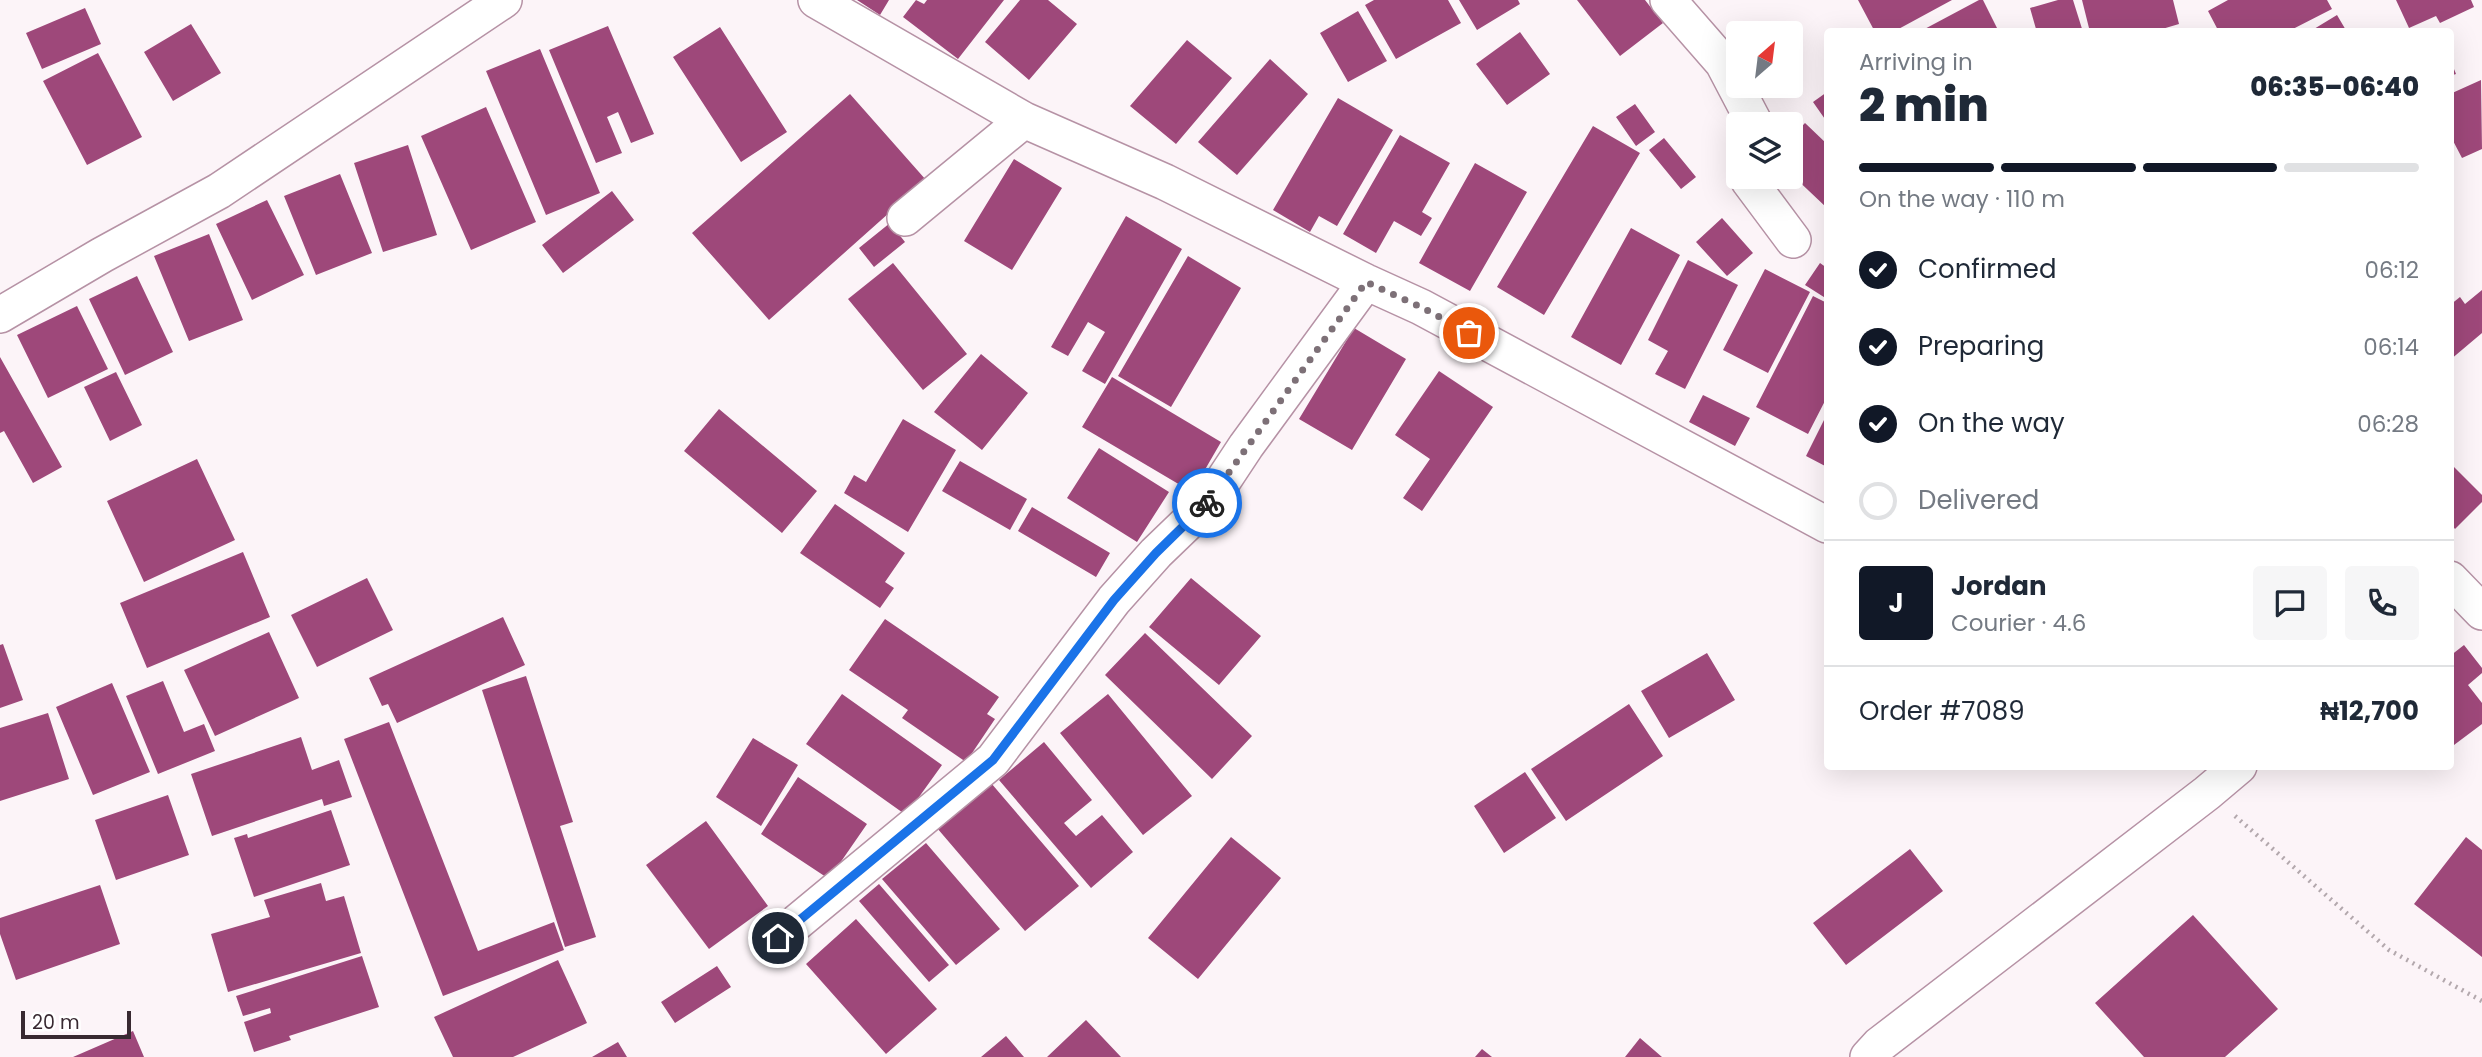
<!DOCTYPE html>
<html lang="en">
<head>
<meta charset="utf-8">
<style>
  :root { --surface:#fff; --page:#f6f6f7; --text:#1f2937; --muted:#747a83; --line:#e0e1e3; --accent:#111827 }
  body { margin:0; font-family:Poppins,sans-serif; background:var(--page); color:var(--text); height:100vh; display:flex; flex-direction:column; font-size:26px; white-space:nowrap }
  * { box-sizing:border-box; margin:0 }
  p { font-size:23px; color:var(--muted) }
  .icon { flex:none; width:38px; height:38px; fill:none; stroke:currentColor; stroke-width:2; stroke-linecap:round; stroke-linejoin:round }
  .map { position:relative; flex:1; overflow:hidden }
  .panel { position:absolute; left:1824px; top:28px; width:630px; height:742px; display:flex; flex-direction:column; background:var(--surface); border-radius:7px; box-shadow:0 7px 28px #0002 }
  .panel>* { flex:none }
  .needle { width:46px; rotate:28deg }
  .buttons { position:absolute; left:1726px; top:21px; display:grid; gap:14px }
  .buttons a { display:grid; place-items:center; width:77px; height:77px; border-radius:7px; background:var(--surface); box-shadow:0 7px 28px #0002; font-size:35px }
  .scale { position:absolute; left:21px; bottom:18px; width:110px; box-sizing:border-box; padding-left:7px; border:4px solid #382931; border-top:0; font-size:19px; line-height:24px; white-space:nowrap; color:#382931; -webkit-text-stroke:5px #fff; paint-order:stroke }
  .pin { position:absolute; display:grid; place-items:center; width:60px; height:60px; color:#fff; margin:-30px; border:4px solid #fff; border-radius:50%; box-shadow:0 2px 7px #0007 }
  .courier { position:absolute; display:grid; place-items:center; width:70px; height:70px; margin:-35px; border:5px solid #1a73e8; border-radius:50%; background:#fff; color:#222; box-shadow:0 2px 9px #0007 }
  .overview em { font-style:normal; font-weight:800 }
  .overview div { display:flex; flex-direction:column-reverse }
  .overview { display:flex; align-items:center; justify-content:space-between; height:119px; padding:0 35px }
  h1 { font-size:46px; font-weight:800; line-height:52px }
  .bar { display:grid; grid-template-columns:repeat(4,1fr); gap:10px 7px; align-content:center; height:84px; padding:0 35px }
  .bar i { height:9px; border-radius:5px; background:var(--line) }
  .bar .current { background:var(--accent) }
  .bar p { grid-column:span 4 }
  .line { display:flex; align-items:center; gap:18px; padding:0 35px; border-top:2px solid var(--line) }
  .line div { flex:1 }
  .round { display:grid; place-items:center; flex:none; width:74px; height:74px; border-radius:7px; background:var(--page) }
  ol { padding:0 35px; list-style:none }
  li { display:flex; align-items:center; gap:21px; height:77px }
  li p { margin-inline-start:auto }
  li .icon { padding:7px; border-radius:50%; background:var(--accent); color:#fff; stroke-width:4 }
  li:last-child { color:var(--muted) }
  li i { width:38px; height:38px; border:4px solid var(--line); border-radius:50% }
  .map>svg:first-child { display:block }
</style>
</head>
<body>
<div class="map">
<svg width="2482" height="1057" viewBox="0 0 2482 1057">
  <rect width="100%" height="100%" fill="#fcf4f8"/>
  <path fill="#9e487a" d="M857 0H889L880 15Z
    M916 0 924 4 927 0H1004L958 59 903 17Z
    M1020 0H1048L1077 24 1029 80 985 42Z
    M1374 0H1448L1461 23 1396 59 1365 5Z
    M1459 0H1518L1520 4 1477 30Z
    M1577 0H1645L1663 23 1620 56Z
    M1858 0H1952L1893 32H1875Z
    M1979 0H1983L1999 32H1919Z
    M2058 0H2073L2083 32H2029L2036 29 2030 8Z
    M2082 0H2173L2179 24 2152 32H2090Z
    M2228 0H2327L2332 9 2287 32H2219L2208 11Z
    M2396 0H2471L2474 7 2440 23 2436 16 2409 28Z
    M85 8 101 44 42 69 26 33Z
    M1358 11 1387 61 1348 82 1320 33Z
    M2337 15 2347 32H2309Z
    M191 24 221 73 173 101 144 52Z
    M608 26 654 134 631 143 618 112 607 117 622 153 596 163 549 50Z
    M720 27 787 132 741 162 673 57Z
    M1520 32 1550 74 1507 105 1476 64Z
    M1187 40 1232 78 1176 144 1130 106Z
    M540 49 600 193 546 215 486 71Z
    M98 53 142 137 87 165 43 81Z
    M1270 59 1308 94 1237 175 1198 142Z
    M2450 59 2456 74 2450 76Z
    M2481 80 2482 149 2462 158 2450 135V94Z
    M1827 92V122L1813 102Z
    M850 94 926 180 769 320 692 233Z
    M1338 98 1393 130 1337 226 1319 216 1310 232 1273 210Z
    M1635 104 1655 132 1636 146 1616 117Z
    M486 107 536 222 471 250 421 136Z
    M1805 123 1827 144V208L1790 173V139Z
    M1593 126 1640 153 1544 315 1497 287Z
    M1400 135 1450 163 1422 212 1432 218 1421 236 1394 221 1376 253 1343 234Z
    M1664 138 1696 177 1681 189 1649 150Z
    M408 145 437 235 383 252 354 163Z
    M1014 159 1062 188 1012 270 964 241Z
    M1475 163 1527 192 1470 291 1419 263Z
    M340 174 372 253 316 275 284 196Z
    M612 191 634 220 563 273 542 245Z
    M267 200 304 275 252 300 216 224Z
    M1126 216 1182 249 1105 384 1082 371 1105 332 1088 322 1068 356 1051 347Z
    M1722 218 1753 253 1727 276 1696 242Z
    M890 223 905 242 874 267 859 248Z
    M1631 228 1680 255 1621 365 1571 337Z
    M209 234 243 320 189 341 154 256Z
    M1188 256 1241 288 1171 407 1118 376Z
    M1688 260 1738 285 1685 389 1655 374 1668 351 1648 340Z
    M893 263 967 354 923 390 848 299Z
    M1820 263 1827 268V299L1805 285Z
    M1765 269 1810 292 1768 373 1723 350Z
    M137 276 173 352 125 375 89 299Z
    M2482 290V333L2450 360V305L2460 297 2465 304Z
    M1813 296 1827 303V397L1808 434 1756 407Z
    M77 306 108 369 48 398 17 335Z
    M1354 328 1406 359 1352 450 1299 419Z
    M981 354 1028 393 982 450 934 412Z
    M0 357 62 467 33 483 4 431 0 433Z
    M1439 371 1493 407 1422 511 1403 498 1430 459 1395 435Z
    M116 372 142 425 110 441 84 387Z
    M1112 377 1221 442 1192 492 1082 427Z
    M1703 395 1750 418 1735 446 1689 422Z
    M719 409 817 491 782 533 684 451Z
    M1827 414V467L1806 456Z
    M903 419 956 450 908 532 844 493 854 475 866 482Z
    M1099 448 1169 492 1137 542 1067 498Z
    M197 459 235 540 144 582 107 501Z
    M960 461 1027 499 1010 530 942 491Z
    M2450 463 2482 495V502L2455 529 2450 523Z
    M835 504 905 553 885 582 894 588 880 608 800 553Z
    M1032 507 1110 553 1096 577 1018 531Z
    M243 552 270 617 147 668 120 603Z
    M367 578 393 630 317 667 291 615Z
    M1191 578 1261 636 1219 685 1149 627Z
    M503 617 525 665 397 723 388 704 382 706 369 678Z
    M885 619 999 697 987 714 995 719 966 762 902 718 908 710 849 670Z
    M269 632 299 698 215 736 184 670Z
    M1145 633 1252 736 1212 779 1105 675Z
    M3 644 23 700 0 708V645Z
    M2464 645 2482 668V673L2468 685 2482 703V724L2454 745 2450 740V656Z
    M1707 653 1735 700 1669 738 1641 691Z
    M526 676 573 822 560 826 596 937 565 947 482 690Z
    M163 681 184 732 204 724 215 751 158 774 126 696Z
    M112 683 150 772 93 795 56 707Z
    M842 694 942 765 906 815 806 744Z
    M1108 694 1192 796 1143 835 1060 733Z
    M1629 704 1663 756 1566 821 1531 769Z
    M48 713 69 779 0 801V728Z
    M389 722 478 951 554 922 564 950 443 996 344 739Z
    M301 737 312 770 339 760 352 797 324 806 322 799 212 836 191 774Z
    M753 738 798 765 761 826 716 797Z
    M1044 742 1092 800 1064 823 1076 836 1102 815 1133 852 1091 888 999 780Z
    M1525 772 1556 818 1504 853 1474 806Z
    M798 777 867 824 829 879 761 834Z
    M991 783 1079 886 1025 931 937 828Z
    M168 795 189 855 116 880 95 820Z
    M331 810 350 865 254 897 234 838 247 834 248 838Z
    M706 821 768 906 709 949 646 865Z
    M1231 837 1281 878 1198 979 1148 938Z
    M2466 837 2482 850V957L2414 904Z
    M926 843 1000 929 956 965 882 879Z
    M1910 849 1943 891 1846 965 1813 923Z
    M321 883 326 901 344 896 361 953 228 992 211 934 270 917 264 900Z
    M879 884 949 965 929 982 859 901Z
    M100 885 120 944 16 980 0 934V918Z
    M2193 915 2278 1009 2225 1057H2144L2095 1003Z
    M856 919 937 1009 886 1054 806 964Z
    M362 956 379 1007 289 1036 291 1040 254 1052 244 1022 271 1013 270 1008 243 1016 236 996Z
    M558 960 587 1023 513 1057H453L434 1017Z
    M717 966 731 987 675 1023 661 1002Z
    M1086 1020 1121 1057H1047Z
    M133 1031 144 1057H73Z
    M1006 1036 1024 1057H981Z
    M1640 1038 1662 1057H1625Z
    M618 1042 627 1057H592Z
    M1482 1049 1492 1057H1475Z"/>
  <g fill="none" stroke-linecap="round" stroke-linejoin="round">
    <defs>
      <path id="minor" d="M816 0 1024 120 1165 182 1366 282 1421 307 1827 525
        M1668 0 1723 63 1755 124
        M1750 177 1749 181 1793 240
        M905 218 1024 120
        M0 315 102 255 219 191 504 0
        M2450 579 2482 612
        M778 938 993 760 1114 600 1156 553 1209 502 1246 446 1366 282
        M1868 1057 1879 1045 2207 793 2239 766"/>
    </defs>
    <use href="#minor" stroke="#b692a5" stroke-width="38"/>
    <path stroke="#b3a8ad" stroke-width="4.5" stroke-dasharray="2 5" stroke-linecap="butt" d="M2235 816 2389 950 2482 1001"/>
    <use href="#minor" stroke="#fff" stroke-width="35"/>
  </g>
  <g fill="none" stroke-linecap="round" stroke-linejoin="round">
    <path stroke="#7d7077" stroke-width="7" stroke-dasharray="0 12.6" d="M1207 503 1366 282 1421 307 1469 333"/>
    <path stroke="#1a73e8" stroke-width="9" d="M778 938 993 760 1114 600 1156 553 1207 503"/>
  </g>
</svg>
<div class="buttons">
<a><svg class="needle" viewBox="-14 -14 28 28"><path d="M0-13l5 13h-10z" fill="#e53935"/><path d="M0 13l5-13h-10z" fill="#747a83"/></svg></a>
<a><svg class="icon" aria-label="layers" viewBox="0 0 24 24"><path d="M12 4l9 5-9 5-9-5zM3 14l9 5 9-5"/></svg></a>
</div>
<div class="scale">20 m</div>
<div class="pin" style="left:1469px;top:333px;background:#ea580c"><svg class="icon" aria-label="bag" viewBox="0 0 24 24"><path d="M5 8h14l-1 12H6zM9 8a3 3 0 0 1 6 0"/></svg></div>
<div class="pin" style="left:778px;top:938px;background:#1f2937"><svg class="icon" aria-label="home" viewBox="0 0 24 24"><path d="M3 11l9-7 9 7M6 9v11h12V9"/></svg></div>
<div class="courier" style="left:1207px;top:503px"><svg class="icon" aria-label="bike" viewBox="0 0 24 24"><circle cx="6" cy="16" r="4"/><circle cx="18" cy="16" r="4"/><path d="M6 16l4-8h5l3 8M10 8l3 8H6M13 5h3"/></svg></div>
<section class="panel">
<div class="overview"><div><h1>2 min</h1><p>Arriving in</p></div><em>06:35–06:40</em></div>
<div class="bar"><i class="current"></i><i class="current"></i><i class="current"></i><i></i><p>On the way · 110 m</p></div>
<ol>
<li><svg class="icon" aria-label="check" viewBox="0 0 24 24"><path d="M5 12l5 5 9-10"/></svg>Confirmed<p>06:12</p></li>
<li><svg class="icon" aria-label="check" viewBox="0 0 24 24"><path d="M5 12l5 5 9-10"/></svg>Preparing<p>06:14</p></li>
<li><svg class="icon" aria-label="check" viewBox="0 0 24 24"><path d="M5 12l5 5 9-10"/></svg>On the way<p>06:28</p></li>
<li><i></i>Delivered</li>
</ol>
<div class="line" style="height:126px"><b class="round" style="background:var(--accent);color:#fff">J</b><div><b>Jordan</b><p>Courier · 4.6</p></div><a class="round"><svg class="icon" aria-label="chat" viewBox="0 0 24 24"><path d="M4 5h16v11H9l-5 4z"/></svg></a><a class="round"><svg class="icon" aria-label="phone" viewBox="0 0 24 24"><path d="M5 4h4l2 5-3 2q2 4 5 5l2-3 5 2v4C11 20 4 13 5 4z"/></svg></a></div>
<div class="line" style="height:91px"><div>Order #7089</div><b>₦12,700</b></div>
</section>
</div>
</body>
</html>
